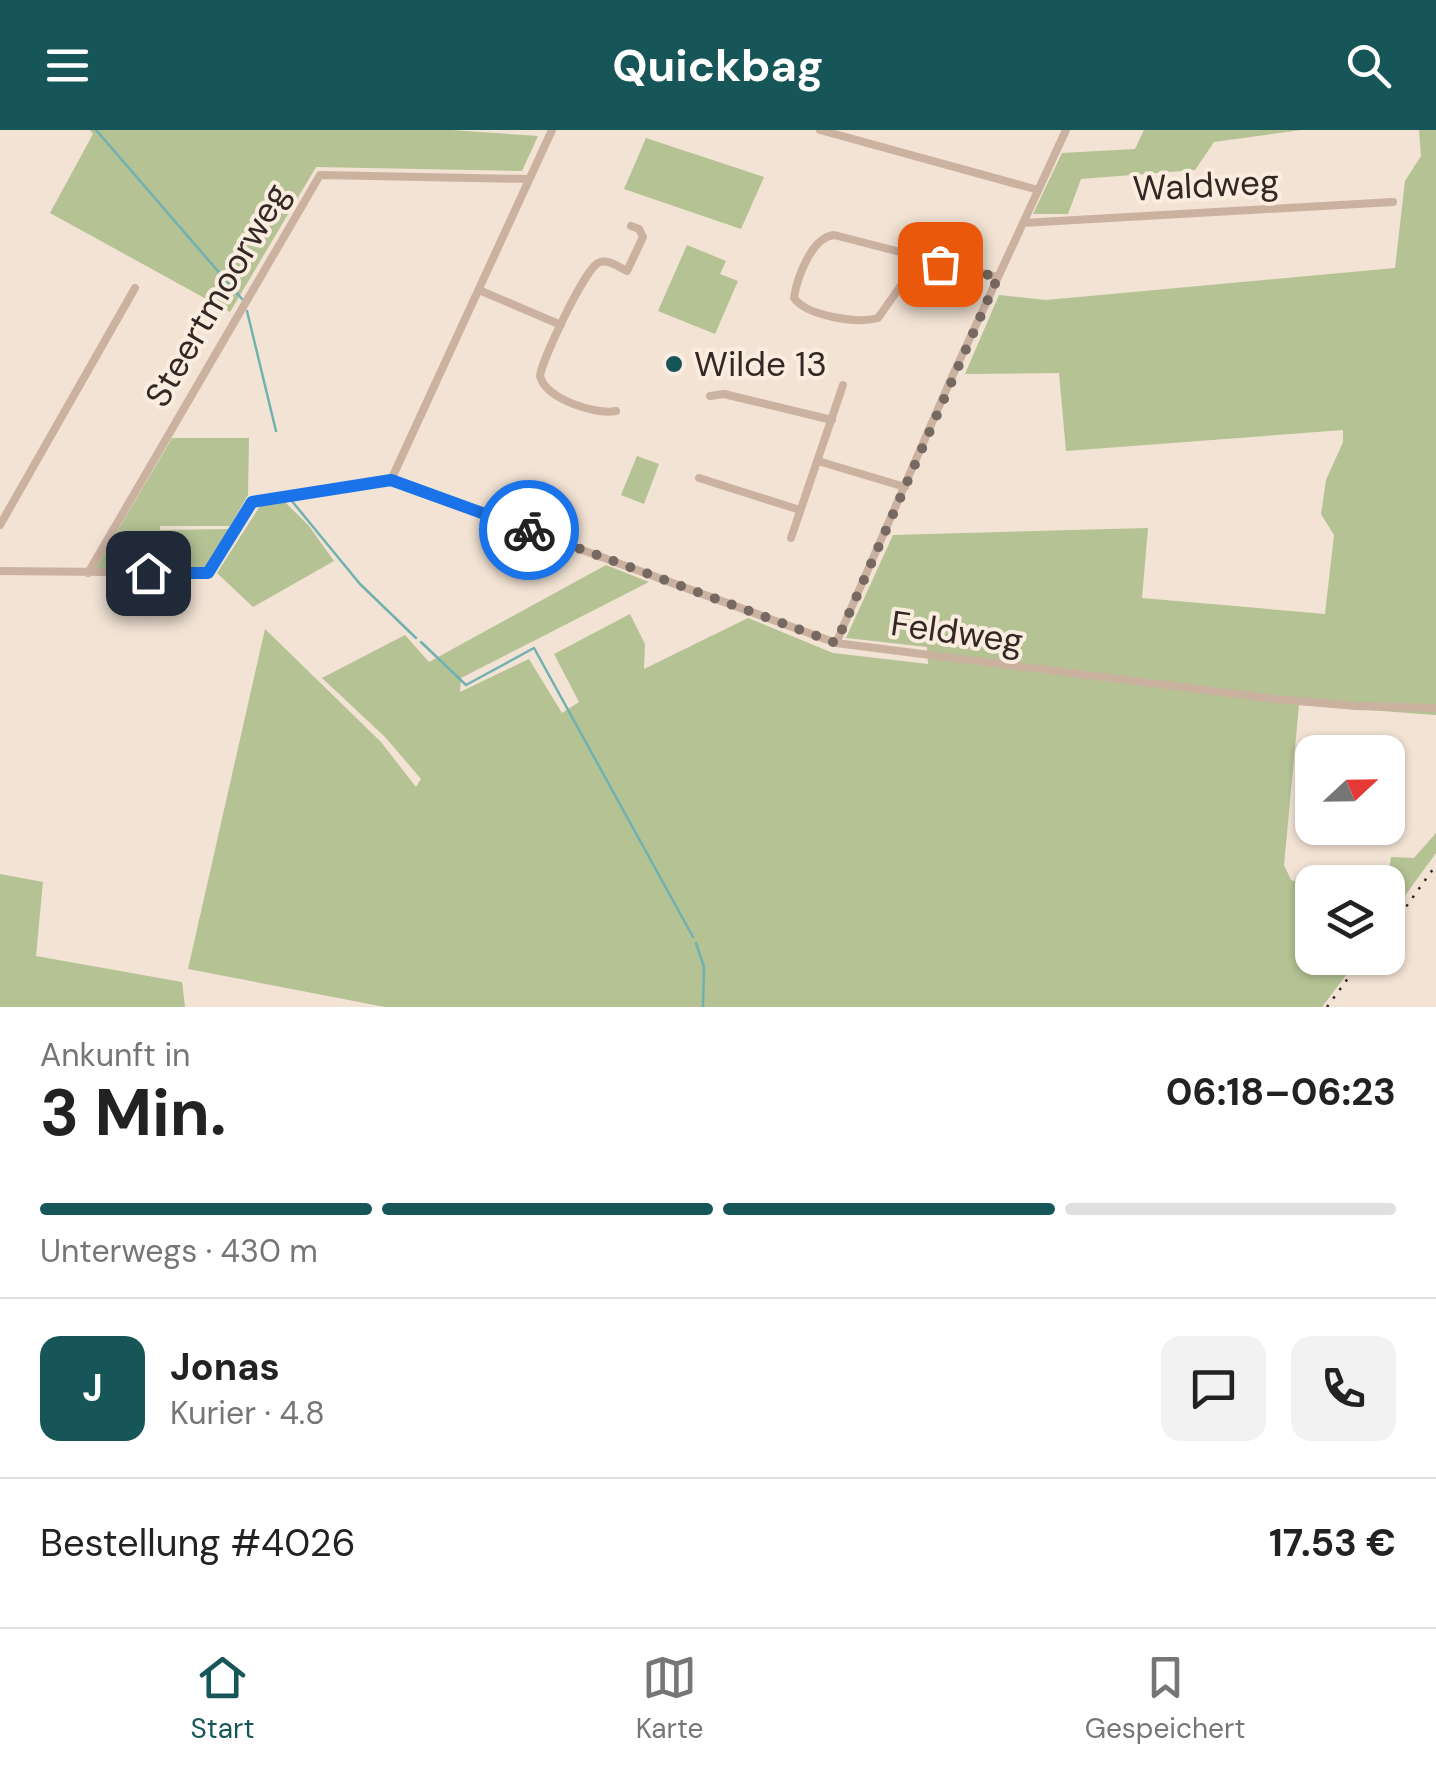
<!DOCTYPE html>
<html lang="de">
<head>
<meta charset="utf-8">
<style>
  :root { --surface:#fff; --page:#f2f2f2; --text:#222; --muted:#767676; --line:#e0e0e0; --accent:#175658 }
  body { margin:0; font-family:"DM Sans",sans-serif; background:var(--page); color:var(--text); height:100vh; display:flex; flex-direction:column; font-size:38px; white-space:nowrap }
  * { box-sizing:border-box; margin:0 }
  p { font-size:32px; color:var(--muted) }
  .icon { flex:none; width:55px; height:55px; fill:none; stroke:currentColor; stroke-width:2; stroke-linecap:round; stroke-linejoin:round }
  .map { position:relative; height:877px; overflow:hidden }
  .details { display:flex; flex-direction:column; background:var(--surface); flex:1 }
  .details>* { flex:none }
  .needle { width:65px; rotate:68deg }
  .controls { position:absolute; left:1295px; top:605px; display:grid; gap:20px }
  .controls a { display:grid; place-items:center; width:110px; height:110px; border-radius:20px; background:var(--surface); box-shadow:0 2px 8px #0004; font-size:50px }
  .pin { position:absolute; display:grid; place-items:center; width:85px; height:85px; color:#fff; margin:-42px; border-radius:20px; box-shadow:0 5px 15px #0006 }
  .courier { position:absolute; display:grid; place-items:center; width:100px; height:100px; margin:-50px; border:8px solid #1a73e8; border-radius:50%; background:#fff; color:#222; box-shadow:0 2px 12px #0007 }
  .head em { font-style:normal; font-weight:700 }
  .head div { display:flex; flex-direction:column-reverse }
  .head { display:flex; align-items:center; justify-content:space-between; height:170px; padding:0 40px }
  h1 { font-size:65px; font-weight:700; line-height:75px }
  .bar { display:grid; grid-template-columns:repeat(4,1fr); gap:15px 10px; align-content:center; height:120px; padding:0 40px }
  .bar i { height:12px; border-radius:8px; background:var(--line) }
  .bar .on { background:var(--accent) }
  .bar p { grid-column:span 4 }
  .line { display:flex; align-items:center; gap:25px; padding:0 40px; border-top:2px solid var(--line) }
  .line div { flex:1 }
  .round { display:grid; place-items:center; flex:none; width:105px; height:105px; border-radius:20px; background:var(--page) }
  header { display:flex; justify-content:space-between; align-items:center; height:130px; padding:0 40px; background:var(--accent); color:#fff; font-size:45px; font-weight:700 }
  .tabs { display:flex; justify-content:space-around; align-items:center; height:140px; border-top:2px solid var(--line); background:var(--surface); font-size:28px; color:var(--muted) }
  .tabs a { display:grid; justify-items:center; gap:5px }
  .tabs .on { color:var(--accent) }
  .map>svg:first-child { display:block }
</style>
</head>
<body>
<header><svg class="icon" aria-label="menu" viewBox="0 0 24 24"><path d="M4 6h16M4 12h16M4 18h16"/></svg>Quickbag<svg class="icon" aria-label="search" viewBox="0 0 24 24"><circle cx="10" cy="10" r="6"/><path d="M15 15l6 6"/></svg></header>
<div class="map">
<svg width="1436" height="877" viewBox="0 0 1436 877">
  <rect width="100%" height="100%" fill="#f2e3d4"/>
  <path fill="#b4c294" d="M90 0H451L538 6 522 41 316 37 230 182 50 83 93 4Z
    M1144 0H1301L1214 12 1195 40 1081 49 1068 84H1033L1062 23 1135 19Z
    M1419 0H1436V585L1299 575 1284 735 1291 750 1312 755V828H1359L1322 877H385L188 839 265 499 381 612 416 657 421 649 385 607 322 548 405 505 429 532 606 435 649 452 461 548 460 562 529 529 562 583 579 572 554 524 630 484 645 514 644 539 748 488 833 523 928 534 927 517 846 508 893 405 1148 398 1142 468 1325 484 1334 405 1321 384 1326 350 1343 312V300L1066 321 1059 243 965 244 999 165 1046 170 1395 138 1405 51 1421 26Z
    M646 8 764 47 741 99 624 59Z
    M687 115 726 131 720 144 738 151 715 204 658 181Z
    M172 308H249L248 365 230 396H160V400L230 399 207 439H95Z
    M637 326 659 334 644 374 621 365Z
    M283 370 309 396 334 431 253 477 217 443 260 376Z
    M1436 703V723L1388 789 1387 752 1391 727 1414 728Z
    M0 744 43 752 36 826 182 852 185 877H0Z"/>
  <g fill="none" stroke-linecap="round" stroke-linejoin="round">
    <path stroke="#71b1b1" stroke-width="2.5" d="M96 0 242 169
      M247 181 276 301
      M291 370 360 454 416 508
      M421 512 466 555 534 518 693 807
      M696 813 704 837 703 877"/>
    <path stroke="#cbb1a0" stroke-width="8" d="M820 0 1038 60
      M1023 93 1393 72
      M911 127 907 147 878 188C857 194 807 186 794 168 797 147 812 107 834 105L998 147
      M479 160 561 195
      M710 266 724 264 832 290
      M616 281C595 285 546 269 540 246 542 230 585 139 598 133 607 128 619 137 627 141L643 107 639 99 631 96
      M818 331 905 357
      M699 348 800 380
      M391 350 552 0
      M0 395 135 158
      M791 408 843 255
      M0 441 209 443 252 372 391 350 836 513 1276 569 1356 576 1436 578
      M88 443 320 45 528 49
      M836 513 951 249 1066 0"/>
    <path stroke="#342824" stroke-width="2.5" stroke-dasharray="2.5 8" stroke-linecap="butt" d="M1388 802 1436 735
      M1327 877 1363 828"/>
  </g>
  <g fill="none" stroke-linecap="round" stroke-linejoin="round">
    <path stroke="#766962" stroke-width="10" stroke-dasharray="0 18" d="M529 400 836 513 998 147 940 134"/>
    <path stroke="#1a73e8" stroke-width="12" d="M148 443H208L252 372 391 350 529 400"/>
  </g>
  <circle fill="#175658" stroke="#faede0" stroke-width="4" cx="674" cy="234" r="10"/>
  <g text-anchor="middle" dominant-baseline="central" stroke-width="8" stroke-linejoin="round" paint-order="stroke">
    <g font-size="35" fill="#342824" stroke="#faede0">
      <text transform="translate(1206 55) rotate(-3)">Waldweg</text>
      <text transform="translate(217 165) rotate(-60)">Steertmoorweg</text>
      <text transform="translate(957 502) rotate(8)">Feldweg</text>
    </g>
    <g font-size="35" fill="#342824" stroke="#faede0" text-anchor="start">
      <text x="694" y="234">Wilde 13</text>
    </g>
  </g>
</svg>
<div class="controls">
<a><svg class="needle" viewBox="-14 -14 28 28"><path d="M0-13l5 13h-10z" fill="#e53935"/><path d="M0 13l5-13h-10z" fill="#767676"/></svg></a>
<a><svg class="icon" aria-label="layers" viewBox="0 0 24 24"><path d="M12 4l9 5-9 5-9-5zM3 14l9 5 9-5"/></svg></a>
</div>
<div class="pin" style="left:940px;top:134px;background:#ea580c"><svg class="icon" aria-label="bag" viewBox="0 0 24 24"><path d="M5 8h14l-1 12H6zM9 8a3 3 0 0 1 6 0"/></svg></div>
<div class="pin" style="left:148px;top:443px;background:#1f2937"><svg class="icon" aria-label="home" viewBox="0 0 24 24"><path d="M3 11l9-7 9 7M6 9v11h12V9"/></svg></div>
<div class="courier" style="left:529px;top:400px"><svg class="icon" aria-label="bike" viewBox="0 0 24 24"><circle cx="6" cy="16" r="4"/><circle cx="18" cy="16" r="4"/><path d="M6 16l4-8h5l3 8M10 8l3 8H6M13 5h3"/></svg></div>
</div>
<section class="details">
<div class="head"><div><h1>3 Min.</h1><p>Ankunft in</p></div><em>06:18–06:23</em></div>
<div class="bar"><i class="on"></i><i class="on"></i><i class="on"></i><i></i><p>Unterwegs · 430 m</p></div>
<div class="line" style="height:180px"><b class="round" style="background:var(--accent);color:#fff">J</b><div><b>Jonas</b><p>Kurier · 4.8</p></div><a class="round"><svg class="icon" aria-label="chat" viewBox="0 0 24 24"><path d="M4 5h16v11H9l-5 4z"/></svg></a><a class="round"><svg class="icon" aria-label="phone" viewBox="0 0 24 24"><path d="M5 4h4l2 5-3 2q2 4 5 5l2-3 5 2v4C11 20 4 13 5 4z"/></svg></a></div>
<div class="line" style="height:130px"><div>Bestellung #4026</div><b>17.53 €</b></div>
</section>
<nav class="tabs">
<a class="on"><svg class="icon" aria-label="home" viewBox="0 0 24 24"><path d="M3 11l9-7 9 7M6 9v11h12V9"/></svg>Start</a>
<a><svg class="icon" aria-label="map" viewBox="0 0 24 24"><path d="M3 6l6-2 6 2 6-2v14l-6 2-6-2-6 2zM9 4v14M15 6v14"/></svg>Karte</a>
<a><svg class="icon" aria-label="saved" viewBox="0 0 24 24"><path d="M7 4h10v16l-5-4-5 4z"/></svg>Gespeichert</a>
</nav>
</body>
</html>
